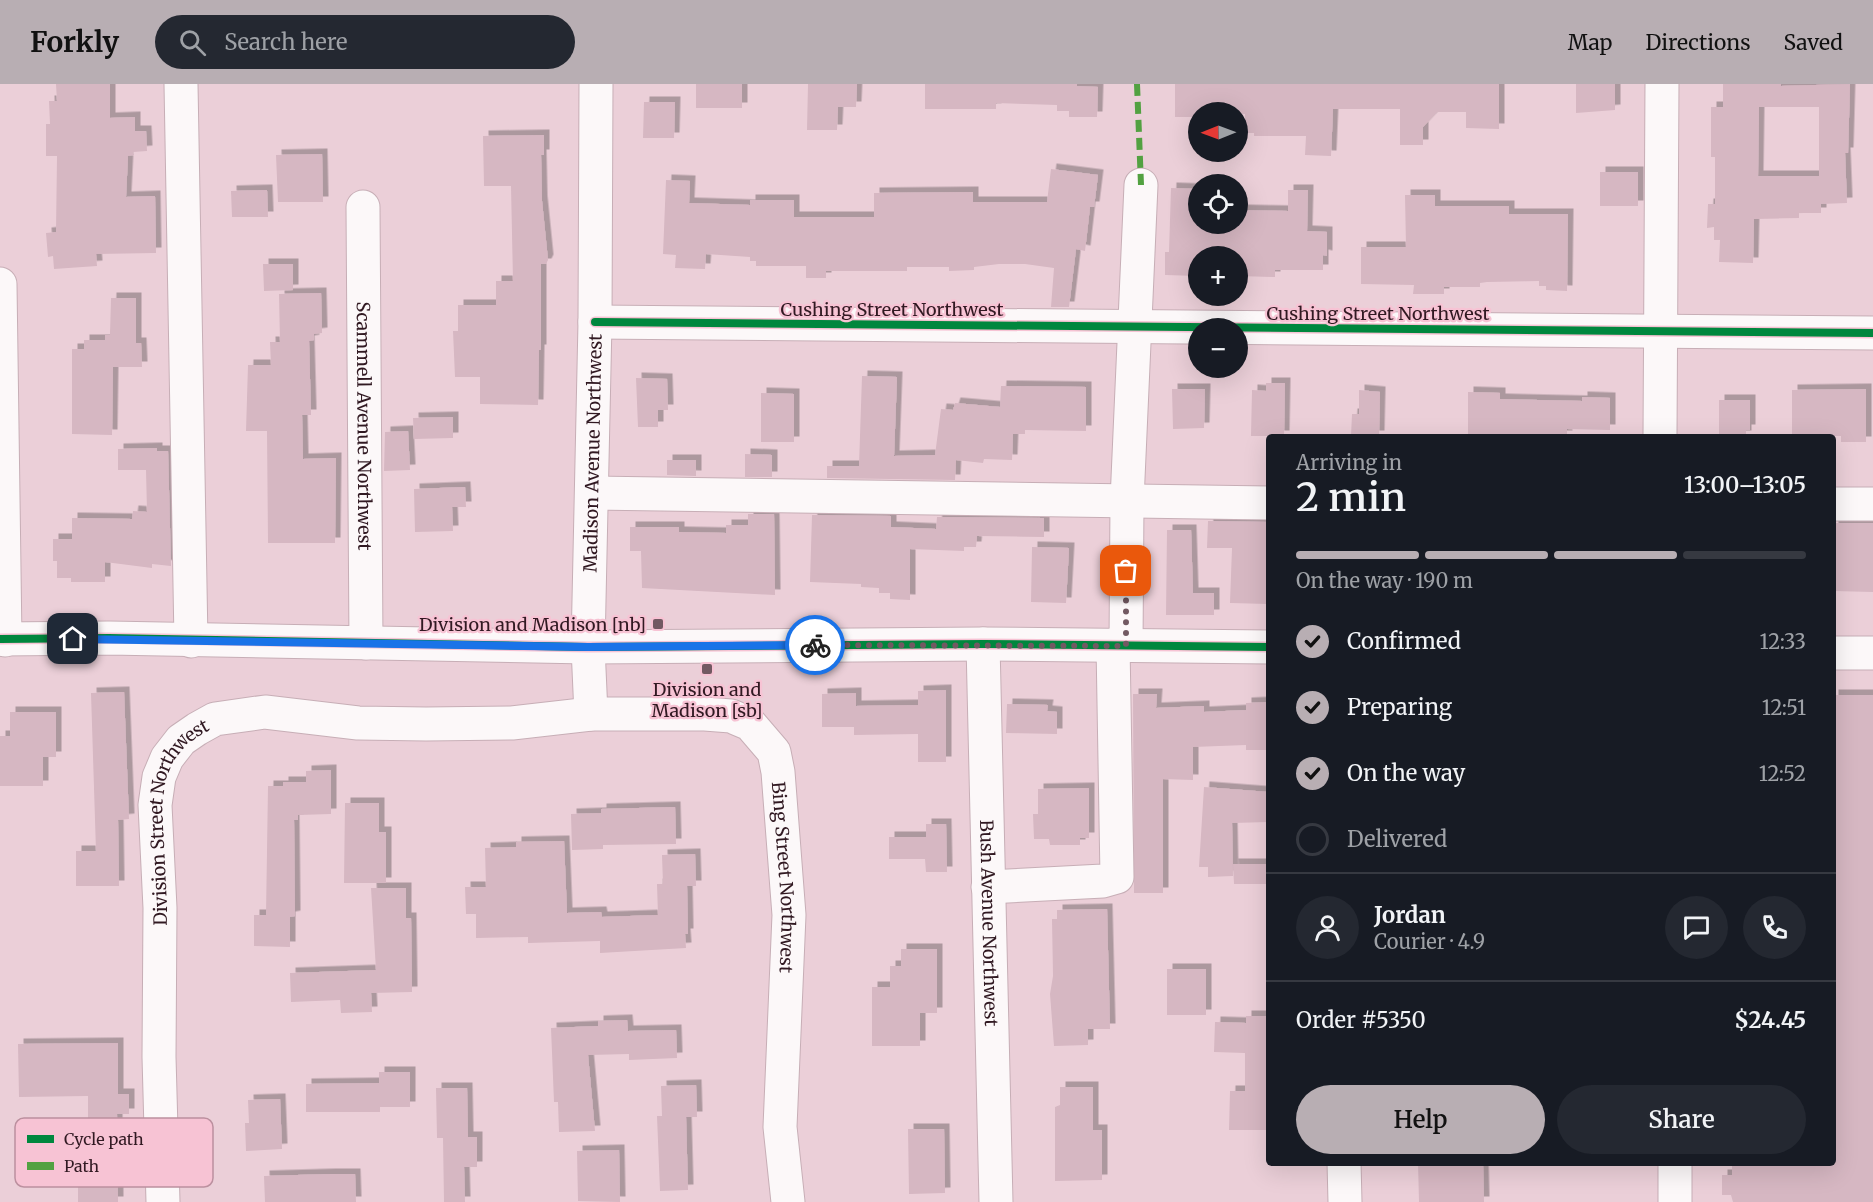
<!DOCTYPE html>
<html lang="en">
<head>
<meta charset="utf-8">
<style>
  :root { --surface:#171b24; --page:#242831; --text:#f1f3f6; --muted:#9ea1a6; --line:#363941; --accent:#b8aeb3 }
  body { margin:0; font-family:Merriweather,serif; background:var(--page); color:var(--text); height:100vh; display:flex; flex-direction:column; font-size:22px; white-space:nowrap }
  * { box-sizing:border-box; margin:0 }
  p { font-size:20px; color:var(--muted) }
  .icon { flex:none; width:33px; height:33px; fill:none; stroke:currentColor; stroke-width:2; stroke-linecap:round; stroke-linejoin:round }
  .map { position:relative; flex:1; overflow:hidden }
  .side { position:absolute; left:1266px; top:350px; width:570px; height:732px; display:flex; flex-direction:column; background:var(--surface); border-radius:6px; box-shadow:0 6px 24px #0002 }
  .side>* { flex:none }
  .needle { width:39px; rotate:269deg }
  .fabs { position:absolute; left:1188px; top:18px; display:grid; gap:12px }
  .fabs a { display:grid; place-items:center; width:60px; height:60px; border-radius:50%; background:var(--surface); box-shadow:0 6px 24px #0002; font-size:30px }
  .pin { position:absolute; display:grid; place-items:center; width:51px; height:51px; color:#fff; margin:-26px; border-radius:12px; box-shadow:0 3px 9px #0006 }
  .courier { position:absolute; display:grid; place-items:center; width:60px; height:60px; margin:-30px; border:4px solid #1a73e8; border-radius:50%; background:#fff; color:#222; box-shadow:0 2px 8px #0007 }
  .head em { font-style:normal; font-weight:600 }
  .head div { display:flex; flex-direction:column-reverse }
  .head { display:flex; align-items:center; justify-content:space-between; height:102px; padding:0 30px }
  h1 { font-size:39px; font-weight:600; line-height:45px }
  .bar { display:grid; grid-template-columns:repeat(4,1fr); gap:9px 6px; align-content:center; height:72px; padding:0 30px }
  .bar i { height:8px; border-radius:4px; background:var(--line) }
  .bar .active { background:var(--accent) }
  .bar p { grid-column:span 4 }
  .line { display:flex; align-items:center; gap:15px; padding:0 30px; border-top:2px solid var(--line) }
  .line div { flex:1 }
  .round { display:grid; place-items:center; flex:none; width:63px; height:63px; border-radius:32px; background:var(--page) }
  ol { padding:0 30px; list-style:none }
  li { display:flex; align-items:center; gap:18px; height:66px }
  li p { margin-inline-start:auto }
  li .icon { padding:6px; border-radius:50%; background:var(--accent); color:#111; stroke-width:4 }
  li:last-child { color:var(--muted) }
  li i { width:33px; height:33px; border:3px solid var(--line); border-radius:50% }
  .primary-button { display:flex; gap:12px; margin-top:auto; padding:12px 30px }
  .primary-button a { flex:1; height:69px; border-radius:36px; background:var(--accent); color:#111; font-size:24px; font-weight:600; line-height:69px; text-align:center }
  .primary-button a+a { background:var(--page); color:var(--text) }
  header { display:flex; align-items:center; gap:36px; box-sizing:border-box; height:84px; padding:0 30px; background:var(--accent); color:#111 }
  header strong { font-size:28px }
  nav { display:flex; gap:33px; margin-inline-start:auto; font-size:21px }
  .search { width:420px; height:54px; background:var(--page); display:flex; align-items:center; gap:15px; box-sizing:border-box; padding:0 21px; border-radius:33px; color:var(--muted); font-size:22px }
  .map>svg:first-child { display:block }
</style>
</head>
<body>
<header>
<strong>Forkly</strong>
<div class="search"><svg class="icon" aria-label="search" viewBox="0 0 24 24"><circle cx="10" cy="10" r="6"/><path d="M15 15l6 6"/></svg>Search here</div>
<nav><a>Map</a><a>Directions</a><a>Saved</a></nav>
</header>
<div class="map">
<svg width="1873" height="1118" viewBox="0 0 1873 1118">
  <defs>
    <filter id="shadow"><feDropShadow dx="5.5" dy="-5.5" stdDeviation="0" flood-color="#0004"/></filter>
  </defs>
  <rect width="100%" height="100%" fill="#ebcfd8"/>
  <path fill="#d6b7c2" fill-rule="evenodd" filter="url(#shadow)" d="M56 0H110V34L135 33V47H146L147 67 133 68 134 71 128 72 126 113 155 112 156 169 96 170 97 182 54 185 53 172 48 173 46 149 56 148 57 72H46V40H50L49 17H57Z
    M696 0H742V24H696Z
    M808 0H857L856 23H838L837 46H807Z
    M925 0H1077V2L1098 3 1097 33H1069V27H1057V21L996 19V25H925Z
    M1175 0H1499V45L1466 44V28H1437L1423 43V61H1400V25H1333L1331 72 1305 71 1306 52H1254V49H1245V30L1198 28V33H1175Z
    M1576 0H1615V26L1576 29Z
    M1723 0H1781V2L1850 0 1848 69H1845L1847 119 1821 120V129H1799V134L1754 135 1753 179 1719 178 1720 156H1714V143L1707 144 1708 120H1715V73H1711V23H1723ZM1759 23H1819V92H1758Z
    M644 18H675L674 54H643Z
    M544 51V71H541L542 117 548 176 546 180H541V266H539L538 321 480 320V293H455L453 247H458V221H496V197H513L511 102H484L483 52Z
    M322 70 323 118H278L276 71Z
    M1051 85 1098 91 1094 123H1090L1085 167 1076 165 1069 223H1051L1054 184 1025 180H999L974 183V186L949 187V183H907V187H826V194H806V182H756V177H750V173L706 170 705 185 675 184 676 171 663 170 666 96 690 97 689 119 750 121V116H794V133H874V109L973 108V118H1047Z
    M1600 88H1638V122H1600Z
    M1171 104 1198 105V140H1238V126L1288 127V106H1308L1307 147 1327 148V172L1323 171V186H1275V193L1238 192V172H1198V192L1165 191V168H1169Z
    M267 106 268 133H232L231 107Z
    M1405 111H1435V122H1509V130H1568L1567 207 1546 206V202H1539V197L1487 198 1480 199V203H1444V210H1413L1414 201 1361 200V163H1406Z
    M263 180H293V206L264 207Z
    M321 209 322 249 314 250V256L309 257 311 331H302L303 375 336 374 335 459H268L267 347H246L248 281H271L270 258H280L279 210Z
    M111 214H136V259H141L142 283H113L112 351 72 350V265H84V256H105V251H110Z
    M862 292 897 293 894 372 935 371 941 325 953 326 955 319 1000 323 1001 302 1086 303V347L1025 346V350H1013L1012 376 984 375 983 379 956 376 955 396 827 394V382H859Z
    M636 294 667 295 668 326H658V343H638Z
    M1266 299H1285L1284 352H1251L1252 306 1266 307Z
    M1172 305H1205L1204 344 1173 345Z
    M1866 305V358H1841V352H1792V306Z
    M1359 306 1380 308 1379 352H1351L1352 330H1359Z
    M1468 308 1500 309V315L1582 317V313L1610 314V346L1567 345V352H1468Z
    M761 309 794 310V358H761Z
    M1719 316H1750V346H1746V352H1719Z
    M453 333V354L414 355 413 334Z
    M408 347 410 386 384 387 385 348Z
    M157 364V367H168L171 482 152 480V484L105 478V498H71V494H57V477H53V455H72V434L132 435 133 427 147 428 146 386H118V365Z
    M745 370 772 371V393H745Z
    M667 376H696V392L667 391Z
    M465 403 466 423H452L453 447 415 448 414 405Z
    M748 430H774L775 511 642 504 641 467H630V443H679V448L726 449V441H748Z
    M812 431 891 432V443L936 445 937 433 1044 434V453L977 452 976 463H964V467L910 465V516L890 515V509H879V504L861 503V500L810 498Z
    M1208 437 1269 438 1268 520 1230 519 1232 464H1207Z
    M1833 439H1873V508L1833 507Z
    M1167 446H1191L1193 509H1214V531H1166Z
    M1032 463 1069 464 1066 519 1031 518Z
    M946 606V678H918V650L854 651V643H822V610L856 609V622L918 621V607Z
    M124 608 129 735 118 736 119 802H76V767H96L91 609Z
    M1133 610H1157L1156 624 1204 622V628L1246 626V619L1269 618V666H1246V661L1193 663V696L1163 695V809H1134Z
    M1833 611H1873V1118H1733L1731 1111H1722V1091H1732V1078H1833Z
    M1007 620 1048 621 1047 627 1057 628V650L1006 649Z
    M10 628H56V673H43V702H0V652H10Z
    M331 686V730L298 731V736H294L295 832 290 833V863L254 862V831H266L268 702H283V698H306V687Z
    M1204 703 1269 708V738L1232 739 1233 792 1208 793V783H1199Z
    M1089 704V754H1080V761H1050L1049 755H1034L1033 730H1038V705Z
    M345 719H379V748H386V799H344Z
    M675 723 676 760 603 761V765L572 766 571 730 601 729V725Z
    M926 740H946L947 788H926L925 775H889V753H926Z
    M564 757 567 829 601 828 602 833 658 831 657 800H663L662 771 695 770 696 802H687L688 850H685L686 864 600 869V857L528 859V853L476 854V830H466L465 803H486L485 764 516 763V758Z
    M1233 780H1269V800H1234Z
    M371 804H406V834H411L412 908 371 909 372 928 341 929 340 916 291 918 290 889 376 886Z
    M1107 825 1110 945H1088V961L1054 962 1050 910 1053 892 1052 835H1057V826Z
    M901 865H937V929H920V962H872V903H890V882H901Z
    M1167 885H1206V931H1167Z
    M1246 932H1269V1046H1229L1230 1007H1245V969L1214 968 1215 938 1246 939Z
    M627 936 628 947 676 946 677 974 629 976V970L588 971 595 1047 559 1048 558 1018H554L551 944 598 942V937Z
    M118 959V1010H129V1030H117L118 1118H78V1101H61V1072H75V1061H88V1012L19 1013 18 960Z
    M379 988H410V1023H380V1028H306V1000L379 999Z
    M696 1001 697 1033H686L688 1106 660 1107 657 1032H662L661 1002Z
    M1060 1003H1093V1046H1102V1096L1055 1097V1023L1060 1021Z
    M436 1004H467L468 1053H477V1083H464L465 1118H444L443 1054H437Z
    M280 1015 282 1065 246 1067 245 1039H249L248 1016Z
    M908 1045H944L945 1109 909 1110Z
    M619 1066 620 1118 578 1117 577 1067Z
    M1418 1078H1483L1484 1118H1419Z
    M330 1090H355L356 1118H265L264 1092Z"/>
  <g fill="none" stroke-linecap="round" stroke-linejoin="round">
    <defs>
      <g id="minor">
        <path d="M181 0 191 557"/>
        <path id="s1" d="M363 123 366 559"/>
        <path d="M0 200 5 556"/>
        <path d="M595 238 1873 249"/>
        <path d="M1660 352 1662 0"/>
        <path d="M592 409 1269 419"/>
        <path d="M1833 420H1873"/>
        <path d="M0 555 109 554 588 563 983 560 1269 563"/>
        <path id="s2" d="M983 560 996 1118"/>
        <path d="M1126 562 1127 417 1141 101"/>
        <path d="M1833 569H1873"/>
        <path id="s3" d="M591 630 588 563 595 238 596 0"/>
        <path d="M988 803 1103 797 1117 793 1113 561"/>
        <path d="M1344 1078 1345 1118"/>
        <path d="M1675 1078V1118"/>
        <path id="s4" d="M163 1118 159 973 160 824 155 721 159 693 167 674 181 656 197 645 215 635 265 628 358 639 426 640 512 639 591 630H705L731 632 750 640 774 668 778 688 789 831 780 1043 788 1118"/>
      </g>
    </defs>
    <use href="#minor" stroke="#c7aeb6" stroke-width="35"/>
    <use href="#minor" stroke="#fcf8f9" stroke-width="33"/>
    <path stroke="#52a141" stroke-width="6" stroke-dasharray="12 6" stroke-linecap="butt" d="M1137 0 1141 101"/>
    <defs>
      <path id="cycleway" d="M595 238 1873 249
        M0 555 109 554 588 563 983 560 1269 563"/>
    </defs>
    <use href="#cycleway" stroke="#f7c3d4" stroke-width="11"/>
    <use href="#cycleway" stroke="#00873e" stroke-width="8"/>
  </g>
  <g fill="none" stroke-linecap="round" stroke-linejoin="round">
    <path stroke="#725962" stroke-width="6" stroke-dasharray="0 10.8" d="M815 561 1126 562V487"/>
    <path stroke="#1a73e8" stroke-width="8" d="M73 555 588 563 815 561"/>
  </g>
  <g fill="#725962" stroke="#f7c3d4" stroke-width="2">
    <rect x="652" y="534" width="12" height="12" rx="3"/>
    <rect x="701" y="579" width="12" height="12" rx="3"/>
  </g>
  <g text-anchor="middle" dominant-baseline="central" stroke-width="4.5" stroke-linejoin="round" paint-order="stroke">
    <g font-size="18" fill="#311922" stroke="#f7c3d4">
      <text x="892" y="225">Cushing Street Northwest</text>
      <text x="1378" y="229">Cushing Street Northwest</text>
      <text stroke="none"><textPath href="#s1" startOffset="219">Scammell Avenue Northwest</textPath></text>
      <text stroke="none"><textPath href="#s3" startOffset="261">Madison Avenue Northwest</textPath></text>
      <text stroke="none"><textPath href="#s4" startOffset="388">Division Street Northwest</textPath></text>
      <text stroke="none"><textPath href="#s4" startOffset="1210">Bing Street Northwest</textPath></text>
      <text stroke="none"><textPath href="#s2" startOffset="279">Bush Avenue Northwest</textPath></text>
    </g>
    <g font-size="18" fill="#311922" stroke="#f7c3d4" text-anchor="end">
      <text x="646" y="540">Division and Madison [nb]</text>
      <text x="707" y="605" text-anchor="middle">Division and<tspan x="707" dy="21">Madison [sb]</tspan></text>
    </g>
  </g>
  <rect x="15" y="1034" width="198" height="69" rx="9" fill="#f7c3d4" stroke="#bc909f" stroke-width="1.5"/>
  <rect x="27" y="1051" width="27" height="8" fill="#00873e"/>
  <rect x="27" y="1078" width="27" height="8" fill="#52a141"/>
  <g font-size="16" fill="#311922">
    <text x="64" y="1061">Cycle path</text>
    <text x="64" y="1088">Path</text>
  </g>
</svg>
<div class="fabs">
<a><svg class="needle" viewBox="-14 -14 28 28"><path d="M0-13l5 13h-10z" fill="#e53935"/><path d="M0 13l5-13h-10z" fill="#9ea1a6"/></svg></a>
<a><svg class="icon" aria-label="locate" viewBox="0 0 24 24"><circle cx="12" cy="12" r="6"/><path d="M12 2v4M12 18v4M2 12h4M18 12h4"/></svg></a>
<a>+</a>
<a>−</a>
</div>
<div class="pin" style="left:1126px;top:487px;background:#ea580c"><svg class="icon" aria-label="bag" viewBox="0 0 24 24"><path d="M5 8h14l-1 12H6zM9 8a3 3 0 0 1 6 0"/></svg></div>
<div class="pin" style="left:73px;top:555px;background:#1f2937"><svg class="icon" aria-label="home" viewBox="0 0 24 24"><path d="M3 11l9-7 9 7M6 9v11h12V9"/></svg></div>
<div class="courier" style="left:815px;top:561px"><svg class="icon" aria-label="bike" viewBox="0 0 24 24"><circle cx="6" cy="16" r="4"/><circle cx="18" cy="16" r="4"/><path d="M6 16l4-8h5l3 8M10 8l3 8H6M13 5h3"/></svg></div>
<section class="side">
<div class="head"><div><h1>2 min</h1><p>Arriving in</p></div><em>13:00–13:05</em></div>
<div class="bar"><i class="active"></i><i class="active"></i><i class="active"></i><i></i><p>On the way · 190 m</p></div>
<ol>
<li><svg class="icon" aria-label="check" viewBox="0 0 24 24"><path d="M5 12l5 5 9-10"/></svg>Confirmed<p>12:33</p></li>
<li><svg class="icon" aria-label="check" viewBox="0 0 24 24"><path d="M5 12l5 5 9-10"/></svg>Preparing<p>12:51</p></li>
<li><svg class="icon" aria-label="check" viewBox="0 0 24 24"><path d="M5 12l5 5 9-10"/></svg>On the way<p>12:52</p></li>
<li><i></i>Delivered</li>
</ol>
<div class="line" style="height:108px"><a class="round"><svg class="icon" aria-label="person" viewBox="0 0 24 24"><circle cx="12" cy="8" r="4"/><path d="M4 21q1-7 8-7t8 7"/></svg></a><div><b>Jordan</b><p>Courier · 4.9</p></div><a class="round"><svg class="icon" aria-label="chat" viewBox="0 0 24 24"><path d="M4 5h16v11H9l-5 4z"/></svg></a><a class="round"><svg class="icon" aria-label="phone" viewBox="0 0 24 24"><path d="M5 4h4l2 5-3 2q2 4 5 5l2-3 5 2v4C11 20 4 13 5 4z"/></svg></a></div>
<div class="line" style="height:78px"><div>Order #5350</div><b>$24.45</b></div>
<div class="primary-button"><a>Help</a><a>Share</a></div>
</section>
</div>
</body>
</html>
